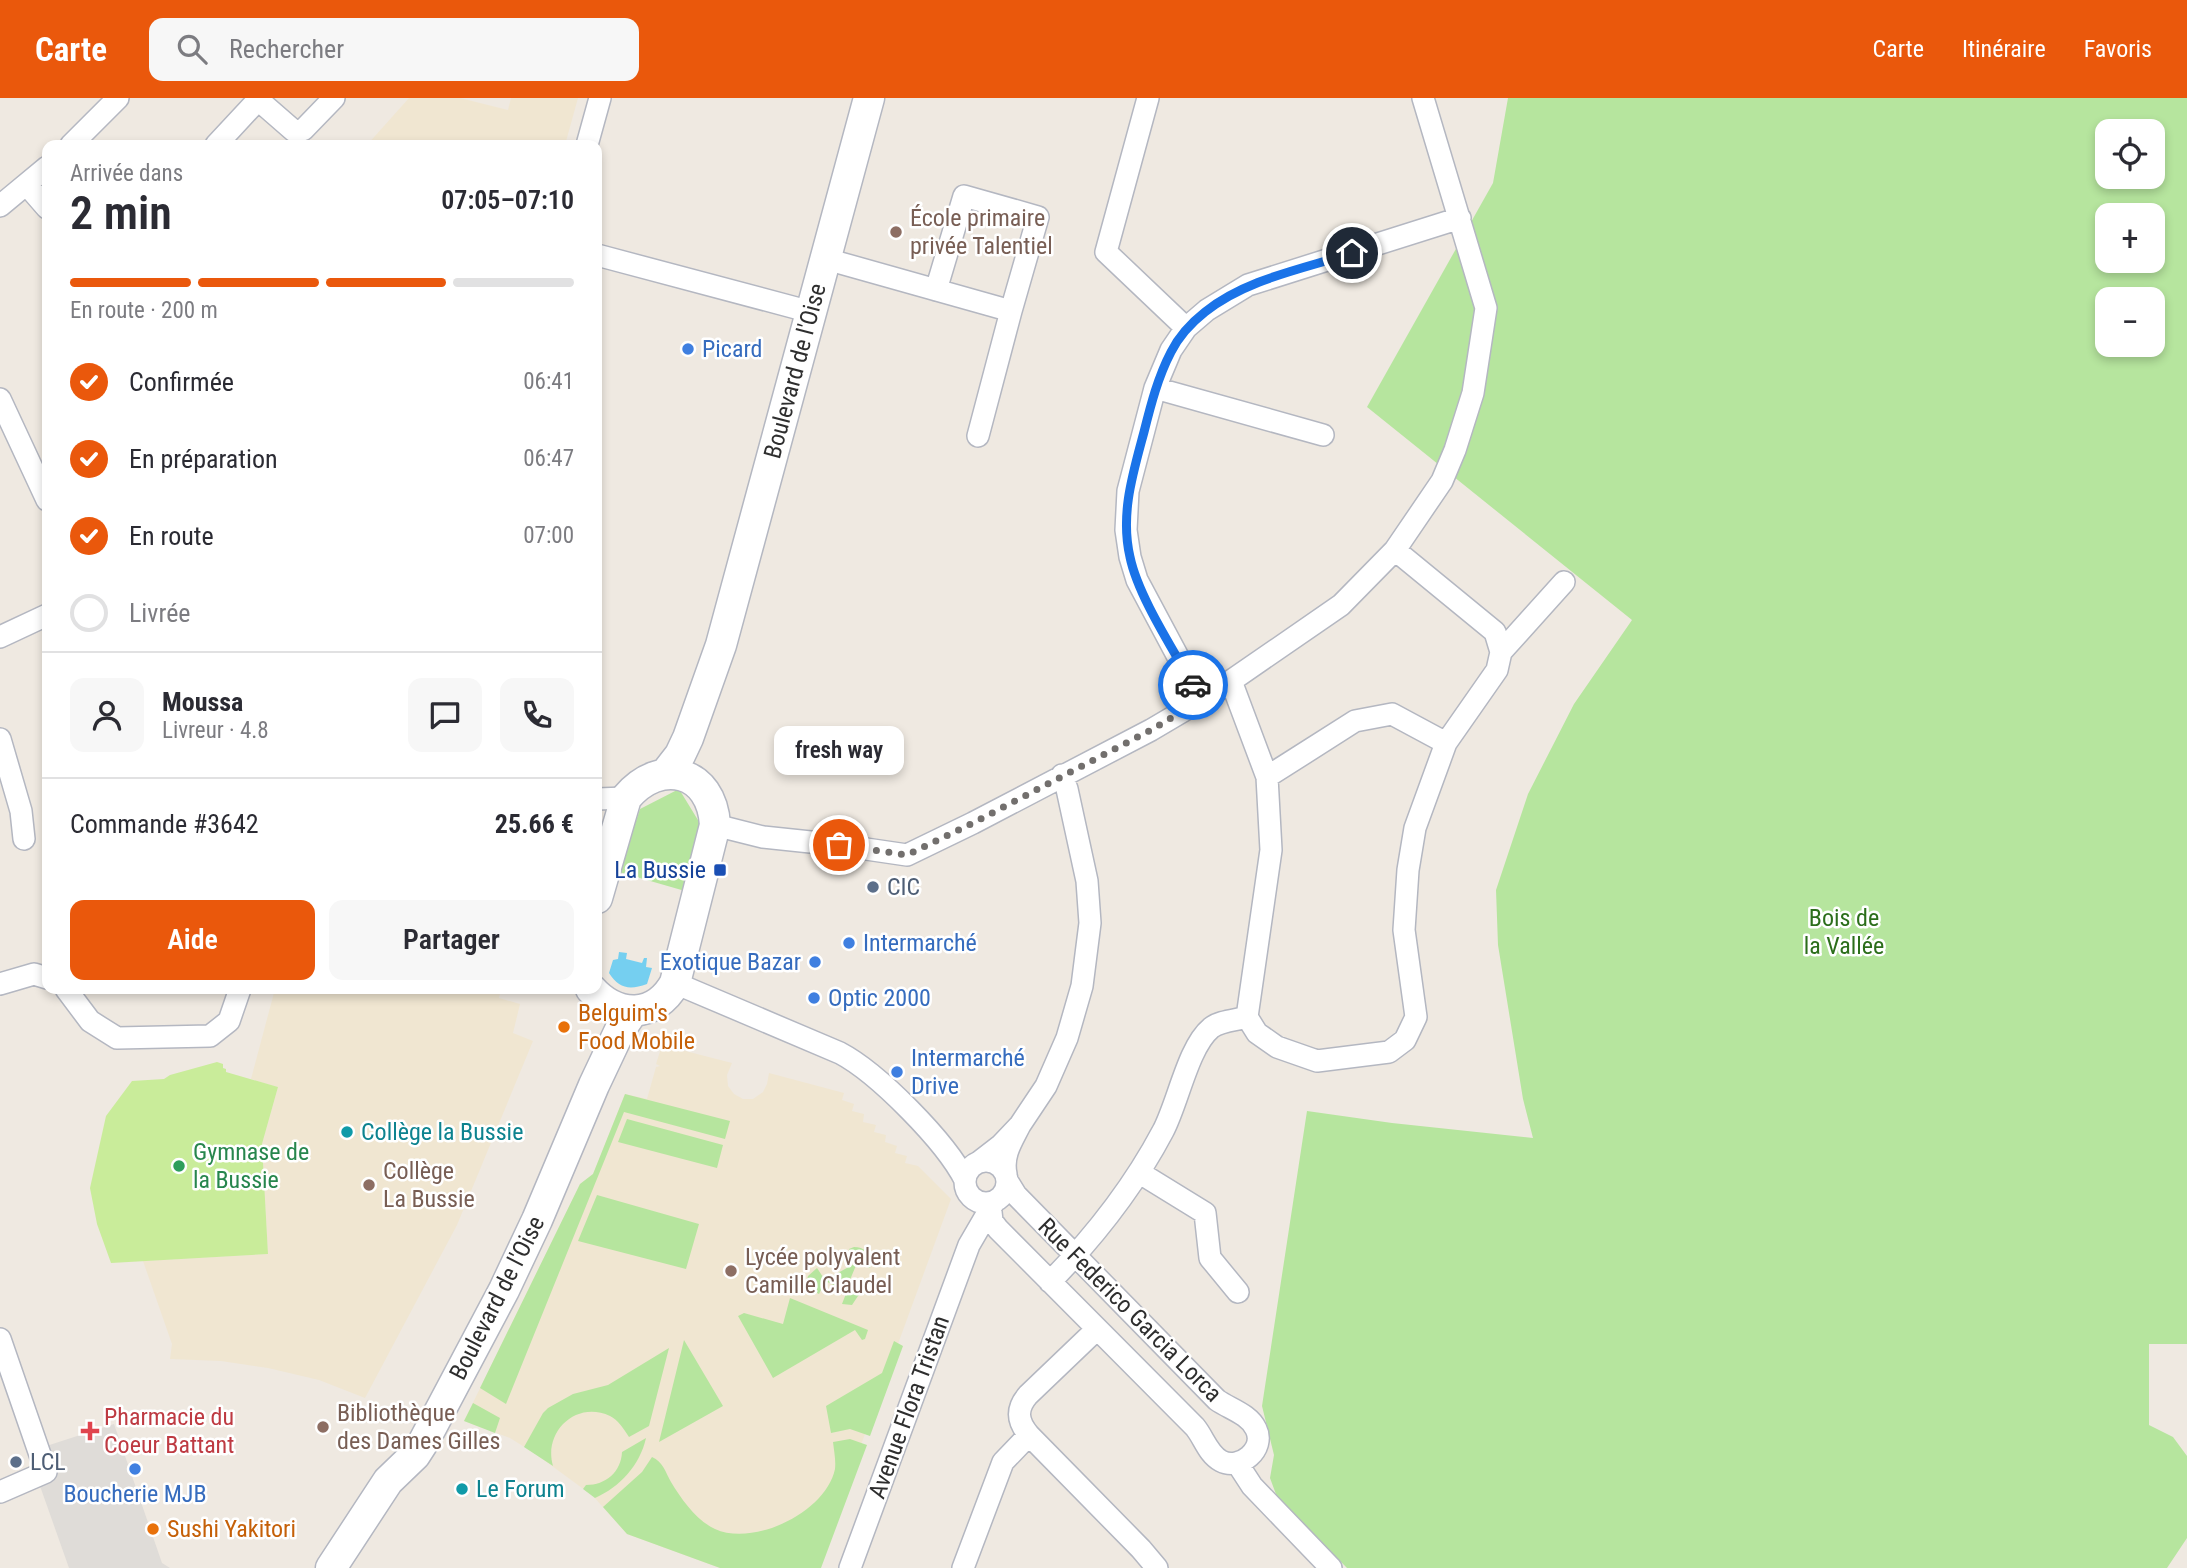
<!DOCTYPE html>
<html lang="fr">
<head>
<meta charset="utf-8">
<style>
  :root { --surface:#fff; --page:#f7f7f7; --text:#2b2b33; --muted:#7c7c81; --line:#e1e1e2; --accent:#ea580c }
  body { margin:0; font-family:"Roboto Condensed",sans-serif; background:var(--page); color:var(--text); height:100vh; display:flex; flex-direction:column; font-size:26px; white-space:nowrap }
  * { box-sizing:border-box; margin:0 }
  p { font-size:23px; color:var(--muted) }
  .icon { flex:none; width:38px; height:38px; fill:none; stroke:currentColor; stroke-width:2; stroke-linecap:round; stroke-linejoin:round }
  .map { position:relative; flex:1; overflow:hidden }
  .drawer { position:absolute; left:42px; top:42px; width:560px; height:854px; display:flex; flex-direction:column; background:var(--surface); border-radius:14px; box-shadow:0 4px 10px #0003 }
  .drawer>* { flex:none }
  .buttons { position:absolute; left:2095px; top:21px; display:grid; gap:14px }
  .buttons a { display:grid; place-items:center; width:70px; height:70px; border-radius:14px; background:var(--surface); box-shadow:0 4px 10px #0003; font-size:35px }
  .pin { position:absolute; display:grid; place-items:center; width:60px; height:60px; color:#fff; margin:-30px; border:4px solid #fff; border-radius:50%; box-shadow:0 2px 7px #0007 }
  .courier { position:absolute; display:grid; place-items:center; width:70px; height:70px; margin:-35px; border:5px solid #1a73e8; border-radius:50%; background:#fff; color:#222; box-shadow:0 2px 9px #0007 }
  .bubble { position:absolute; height:49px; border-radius:14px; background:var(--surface); box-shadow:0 4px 10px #0003; font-size:23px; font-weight:600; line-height:49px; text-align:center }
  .head em { font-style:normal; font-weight:600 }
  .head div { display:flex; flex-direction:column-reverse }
  .head { display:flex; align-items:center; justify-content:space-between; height:119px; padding:0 28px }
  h1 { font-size:46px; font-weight:600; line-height:52px }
  .bar { display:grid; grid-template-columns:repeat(4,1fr); gap:10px 7px; align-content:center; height:84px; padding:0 28px }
  .bar i { height:9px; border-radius:5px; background:var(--line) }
  .bar .active { background:var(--accent) }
  .bar p { grid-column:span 4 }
  .line { display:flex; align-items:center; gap:18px; padding:0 28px; border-top:2px solid var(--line) }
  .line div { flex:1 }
  .round { display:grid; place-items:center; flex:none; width:74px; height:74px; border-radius:14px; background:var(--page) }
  ol { padding:0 28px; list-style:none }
  li { display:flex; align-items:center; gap:21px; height:77px }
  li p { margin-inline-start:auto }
  li .icon { padding:7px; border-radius:50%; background:var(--accent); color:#fff; stroke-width:4 }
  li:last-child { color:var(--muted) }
  li i { width:38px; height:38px; border:4px solid var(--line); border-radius:50% }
  .cta { display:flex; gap:14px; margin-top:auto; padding:14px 28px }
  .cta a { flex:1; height:80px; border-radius:14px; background:var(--accent); color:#fff; font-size:28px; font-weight:600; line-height:80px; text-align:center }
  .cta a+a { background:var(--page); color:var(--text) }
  header { display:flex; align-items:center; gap:42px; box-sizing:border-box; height:98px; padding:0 35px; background:var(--accent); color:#fff }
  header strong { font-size:33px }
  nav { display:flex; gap:38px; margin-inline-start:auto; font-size:24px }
  .search { width:490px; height:63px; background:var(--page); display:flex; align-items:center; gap:18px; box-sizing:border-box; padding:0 24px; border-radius:14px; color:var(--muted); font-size:26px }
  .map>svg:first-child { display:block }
</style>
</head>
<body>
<header>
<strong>Carte</strong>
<div class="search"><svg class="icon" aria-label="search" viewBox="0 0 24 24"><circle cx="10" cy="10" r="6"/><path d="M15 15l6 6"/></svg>Rechercher</div>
<nav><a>Carte</a><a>Itinéraire</a><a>Favoris</a></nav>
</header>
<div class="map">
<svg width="2187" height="1470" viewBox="0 0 2187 1470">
  <rect width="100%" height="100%" fill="#efe9e1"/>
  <path fill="#f0e6d1" d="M409 0H460L508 12 511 0H578L565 47H367Z
    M275 891H501L499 900 520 906 513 935 533 943 457 1127 365 1300 319 1282 268 1270 221 1263 170 1261 172 1246 143 1163 268 1156 262 1046 278 989 251 981Z
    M662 947 732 965 727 977 728 988 734 996 743 1001H753L763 994 767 986 769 975 844 995 842 1002 854 1006 852 1013 864 1016 863 1024 876 1027 874 1034 886 1037 885 1044 897 1048 895 1055 907 1058 905 1065 918 1068 951 1101 816 1470H720L627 1436 593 1398 537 1357 510 1340 464 1323 580 1086 593 1076 625 996 647 1001 656 969 660 968 656 966Z"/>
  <path fill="#b6e59e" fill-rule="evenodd" d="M1508 0H2187V1246H2149V1327L2173 1339 2187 1358V1440L2167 1470H1347L1277 1399 1270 1380 1274 1357 1262 1308 1307 1013 1392 1025 1533 1040 1523 1001 1498 847 1496 792 1528 696 1574 606 1632 522 1367 309 1493 85ZM2107 33H2152V79H2107ZM2107 117H2152V163H2107ZM2107 201H2152V247H2107Z
    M679 691 701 727 685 793 619 774 640 711Z
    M625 996 730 1023 725 1041 624 1014 506 1306 480 1290 580 1086 593 1076Z
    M627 1021 723 1047 717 1070 618 1044Z
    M597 1097 699 1126 686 1171 578 1143Z
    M854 1149C866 1149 874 1158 870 1170L857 1165 847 1189 860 1195 852 1207 842 1206 847 1193 825 1183 819 1196 805 1189 808 1178 817 1170 825 1182 856 1165 849 1151Z
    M790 1200 868 1232 865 1241 862 1242 855 1232 773 1280 738 1218 744 1215 783 1226Z
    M684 1242 723 1308 659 1344Z
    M894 1243 903 1248 870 1338 850 1331 831 1335 826 1308 882 1275Z
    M669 1250 649 1328 629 1339C624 1331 618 1322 610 1318 576 1302 543 1334 553 1368L524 1349 543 1315 548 1310 573 1296 608 1287Z
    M473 1305 500 1320 495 1335 464 1323Z
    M646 1340C640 1367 620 1389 595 1400L583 1391 586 1387C606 1387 621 1374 622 1354Z
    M850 1341 867 1347 821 1470H720L627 1436 603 1409 642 1374 652 1359C663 1364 665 1373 671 1384 682 1402 696 1422 715 1431 754 1449 826 1414 835 1371 836 1362 834 1353 833 1344Z"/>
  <path fill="#c9ec9a" d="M217 964 223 966V970L226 971V974L278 989 262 1046 268 1156 111 1165 97 1126 90 1090 106 1018 132 983 164 981 170 977Z"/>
  <path fill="#dfdcd8" d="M114 1326 162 1465 170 1470H69L28 1354Z"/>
  <path fill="#75cff0" d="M619 854 627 855 626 861 642 865 644 860H647L646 869 652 870 647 886C630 892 619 891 609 875L613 862 618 861Z"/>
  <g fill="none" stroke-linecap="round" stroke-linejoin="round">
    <defs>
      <path id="street" d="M1148 0 1106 154 1186 230
        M71 47 118 0
        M216 47 255 5 263 6 294 33 303 32 334 0
        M587 47 600 0
        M27 87 47 110
        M0 108 47 69
        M597 157 811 214
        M826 161 1011 213 978 338
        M936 192 964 98 1038 119 1011 213
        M1155 290 1323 337
        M0 301 47 402
        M0 539 47 517
        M1501 554 1564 484
        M1201 602 1137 482 1130 459 1126 432 1128 393 1155 290 1171 252 1186 230 1207 212 1248 187 1460 120
        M0 641 21 713 24 741
        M1267 679 1355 623 1392 616 1446 645
        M597 701 626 700
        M715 727 763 739 839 747 907 757 973 725 1151 632 1212 596 1341 507 1395 452 1442 383 1455 352 1473 295 1486 210 1423 0
        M675 885 840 955C878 975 946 1044 965 1082
        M0 886 34 876 47 880
        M66 891 90 923 117 940 210 938 229 923 240 891
        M1247 919 1257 935 1277 949 1317 963 1389 954 1405 942 1416 919 1404 832 1408 772 1415 730 1446 645 1497 572 1501 554 1495 534 1395 452
        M1020 1027 1046 988 1067 940 1082 888 1090 825 1087 783 1067 691 1062 677
        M965 1084a21 21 0 1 1 42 0a21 21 0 1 1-42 0Z
        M979 1064 1001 1047 1020 1027C1012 1043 1002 1057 1006 1076
        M1140 1075 1205 1115 1210 1160 1238 1194
        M990 1105 992 1123 998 1131 1195 1329C1204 1340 1208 1356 1221 1363 1240 1373 1266 1351 1256 1331 1249 1316 1230 1311 1217 1302L1016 1097 1008 1084
        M1050 1184C1094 1139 1134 1088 1163 1033 1178 1005 1188 949 1211 930 1219 923 1237 922 1247 919L1271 752 1267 679 1231 583
        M1097 1231 1028 1297C1016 1311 1017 1323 1029 1337L1141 1451 1157 1470
        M0 1241 46 1374 0 1394
        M1237 1365 1252 1388 1331 1470
        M850 1470 969 1147 994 1104
        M963 1470 1003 1364 1029 1337"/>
      <path id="secondary" d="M666 675 680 657 688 640 721 547 869 0
        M591 891C617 920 655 921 675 885L715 727C712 672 660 659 626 700L597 800
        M331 1470 388 1383 415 1357 424 1343 504 1192 537 1122 594 987 620 932 633 913H637"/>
    </defs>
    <use href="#street" stroke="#b4b7c1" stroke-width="24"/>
    <use href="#secondary" stroke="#b4b7c1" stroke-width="33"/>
    <use href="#street" stroke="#fff" stroke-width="21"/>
    <use href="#secondary" stroke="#fff" stroke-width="30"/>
  </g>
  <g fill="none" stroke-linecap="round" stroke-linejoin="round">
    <path stroke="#726f6d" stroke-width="7" stroke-dasharray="0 12.6" d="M839 747 907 757 973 725 1151 632 1201 602 1193 587"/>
    <path stroke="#1a73e8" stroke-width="9" d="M1193 587C1173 551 1138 498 1130 459 1120 416 1133 375 1144 334 1151 306 1158 279 1171 254 1179 238 1191 225 1205 214 1246 181 1303 171 1352 155"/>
  </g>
  <g fill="#8d6e63" stroke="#fff" stroke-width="2.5">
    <circle cx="896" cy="134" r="7"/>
    <circle cx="369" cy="1087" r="7"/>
    <circle cx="731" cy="1173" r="7"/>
    <circle cx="323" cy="1329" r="7"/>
  </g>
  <g fill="#3f7fe0" stroke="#fff" stroke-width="2.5">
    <circle cx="688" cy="251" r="7"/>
    <circle cx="849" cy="845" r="7"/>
    <circle cx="815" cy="864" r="7"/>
    <circle cx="814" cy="900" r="7"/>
    <circle cx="897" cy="974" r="7"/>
    <circle cx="135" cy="1371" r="7"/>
  </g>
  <rect fill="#1a4fb4" stroke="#fff" stroke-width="2.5" x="713" y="765" width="14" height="14" rx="3.5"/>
  <g fill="#5c6f8a" stroke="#fff" stroke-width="2.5">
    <circle cx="873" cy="789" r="7"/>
    <circle cx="16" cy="1364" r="7"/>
  </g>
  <g fill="#e8710a" stroke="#fff" stroke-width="2.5">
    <circle cx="564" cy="929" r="7"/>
    <circle cx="153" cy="1431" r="7"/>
  </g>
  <g fill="#0f9aa8" stroke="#fff" stroke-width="2.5">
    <circle cx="347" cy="1034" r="7"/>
    <circle cx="462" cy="1391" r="7"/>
  </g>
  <circle fill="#2e9e5b" stroke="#fff" stroke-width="2.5" cx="179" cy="1068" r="7"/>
  <path fill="#e0444e" stroke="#fff" stroke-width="2.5" d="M86.5 1322.5h7v7h7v7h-7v7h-7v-7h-7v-7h7z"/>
  <g text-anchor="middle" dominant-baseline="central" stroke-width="5" stroke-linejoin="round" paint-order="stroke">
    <g font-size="24" fill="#785e54" stroke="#fff" text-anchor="start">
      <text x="910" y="120">École primaire<tspan x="910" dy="28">privée Talentiel</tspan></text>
      <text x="383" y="1073">Collège<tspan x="383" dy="28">La Bussie</tspan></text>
      <text x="745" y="1159">Lycée polyvalent<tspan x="745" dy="28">Camille Claudel</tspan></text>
      <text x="337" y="1315">Bibliothèque<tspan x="337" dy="28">des Dames Gilles</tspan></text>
    </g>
    <g font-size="24" fill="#366cbe" stroke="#fff" text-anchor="start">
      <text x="702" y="251">Picard</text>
      <text x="863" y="845">Intermarché</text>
      <text x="801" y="864" text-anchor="end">Exotique Bazar</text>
      <text x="828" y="900">Optic 2000</text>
      <text x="911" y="960">Intermarché<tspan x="911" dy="28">Drive</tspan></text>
      <text x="135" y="1396" text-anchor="middle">Boucherie MJB</text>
    </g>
    <g font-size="24" fill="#2e2e2e" stroke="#fff">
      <text transform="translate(795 273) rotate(-75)">Boulevard de l'Oise</text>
      <text transform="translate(497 1200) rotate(-63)">Boulevard de l'Oise</text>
      <text transform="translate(1130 1212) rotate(45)">Rue Federico Garcia Lorca</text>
      <text transform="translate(909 1309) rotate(-70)">Avenue Flora Tristan</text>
    </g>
    <g font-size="24" fill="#164399" stroke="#fff" text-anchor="end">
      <text x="706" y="772">La Bussie</text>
    </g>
    <g font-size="24" fill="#4e5e75" stroke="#fff" text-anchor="start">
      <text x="887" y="789">CIC</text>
      <text x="30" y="1364">LCL</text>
    </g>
    <g font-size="24" fill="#2c6e1b" stroke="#fff">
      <text x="1844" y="820">Bois de<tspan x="1844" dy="28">la Vallée</tspan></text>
    </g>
    <g font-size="24" fill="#c56008" stroke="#fff" text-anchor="start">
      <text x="578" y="915">Belguim's<tspan x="578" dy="28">Food Mobile</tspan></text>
      <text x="167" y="1431">Sushi Yakitori</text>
    </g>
    <g font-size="24" fill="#0d838f" stroke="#fff" text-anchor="start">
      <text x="361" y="1034">Collège la Bussie</text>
      <text x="476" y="1391">Le Forum</text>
    </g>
    <g font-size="24" fill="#27864d" stroke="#fff" text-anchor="start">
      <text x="193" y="1054">Gymnase de<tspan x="193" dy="28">la Bussie</tspan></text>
    </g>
    <g font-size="24" fill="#be3a42" stroke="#fff" text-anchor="start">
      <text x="104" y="1319">Pharmacie du<tspan x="104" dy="28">Coeur Battant</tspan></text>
    </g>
  </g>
</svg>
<div class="buttons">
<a><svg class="icon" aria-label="locate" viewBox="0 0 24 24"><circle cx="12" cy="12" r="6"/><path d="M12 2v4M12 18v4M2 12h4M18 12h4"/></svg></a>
<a>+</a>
<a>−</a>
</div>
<div class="pin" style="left:839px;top:747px;background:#ea580c"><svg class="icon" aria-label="bag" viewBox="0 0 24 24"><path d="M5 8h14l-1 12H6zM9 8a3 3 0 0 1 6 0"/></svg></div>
<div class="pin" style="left:1352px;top:155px;background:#1f2937"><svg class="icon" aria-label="home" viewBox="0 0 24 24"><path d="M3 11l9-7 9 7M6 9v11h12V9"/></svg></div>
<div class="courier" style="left:1193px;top:587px"><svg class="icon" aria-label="car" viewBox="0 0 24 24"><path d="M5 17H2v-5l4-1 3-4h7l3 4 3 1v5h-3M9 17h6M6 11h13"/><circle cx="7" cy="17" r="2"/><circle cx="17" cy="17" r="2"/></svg></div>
<div class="bubble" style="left:774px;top:628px;width:130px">fresh way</div>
<section class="drawer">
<div class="head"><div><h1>2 min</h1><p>Arrivée dans</p></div><em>07:05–07:10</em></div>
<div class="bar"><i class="active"></i><i class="active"></i><i class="active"></i><i></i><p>En route · 200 m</p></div>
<ol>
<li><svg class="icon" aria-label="check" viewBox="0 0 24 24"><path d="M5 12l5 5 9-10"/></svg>Confirmée<p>06:41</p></li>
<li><svg class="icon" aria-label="check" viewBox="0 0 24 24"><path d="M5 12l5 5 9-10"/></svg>En préparation<p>06:47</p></li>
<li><svg class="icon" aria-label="check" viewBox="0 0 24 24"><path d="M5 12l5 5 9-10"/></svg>En route<p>07:00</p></li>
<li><i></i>Livrée</li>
</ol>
<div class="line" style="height:126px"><a class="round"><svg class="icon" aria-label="person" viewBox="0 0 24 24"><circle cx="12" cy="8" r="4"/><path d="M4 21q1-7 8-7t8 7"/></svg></a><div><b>Moussa</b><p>Livreur · 4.8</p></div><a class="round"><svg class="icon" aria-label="chat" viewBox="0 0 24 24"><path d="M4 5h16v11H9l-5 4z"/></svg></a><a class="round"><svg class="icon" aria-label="phone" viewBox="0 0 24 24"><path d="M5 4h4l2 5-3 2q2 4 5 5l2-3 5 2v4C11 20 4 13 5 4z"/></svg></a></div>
<div class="line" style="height:91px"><div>Commande #3642</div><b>25.66 €</b></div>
<div class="cta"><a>Aide</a><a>Partager</a></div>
</section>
</div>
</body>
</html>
